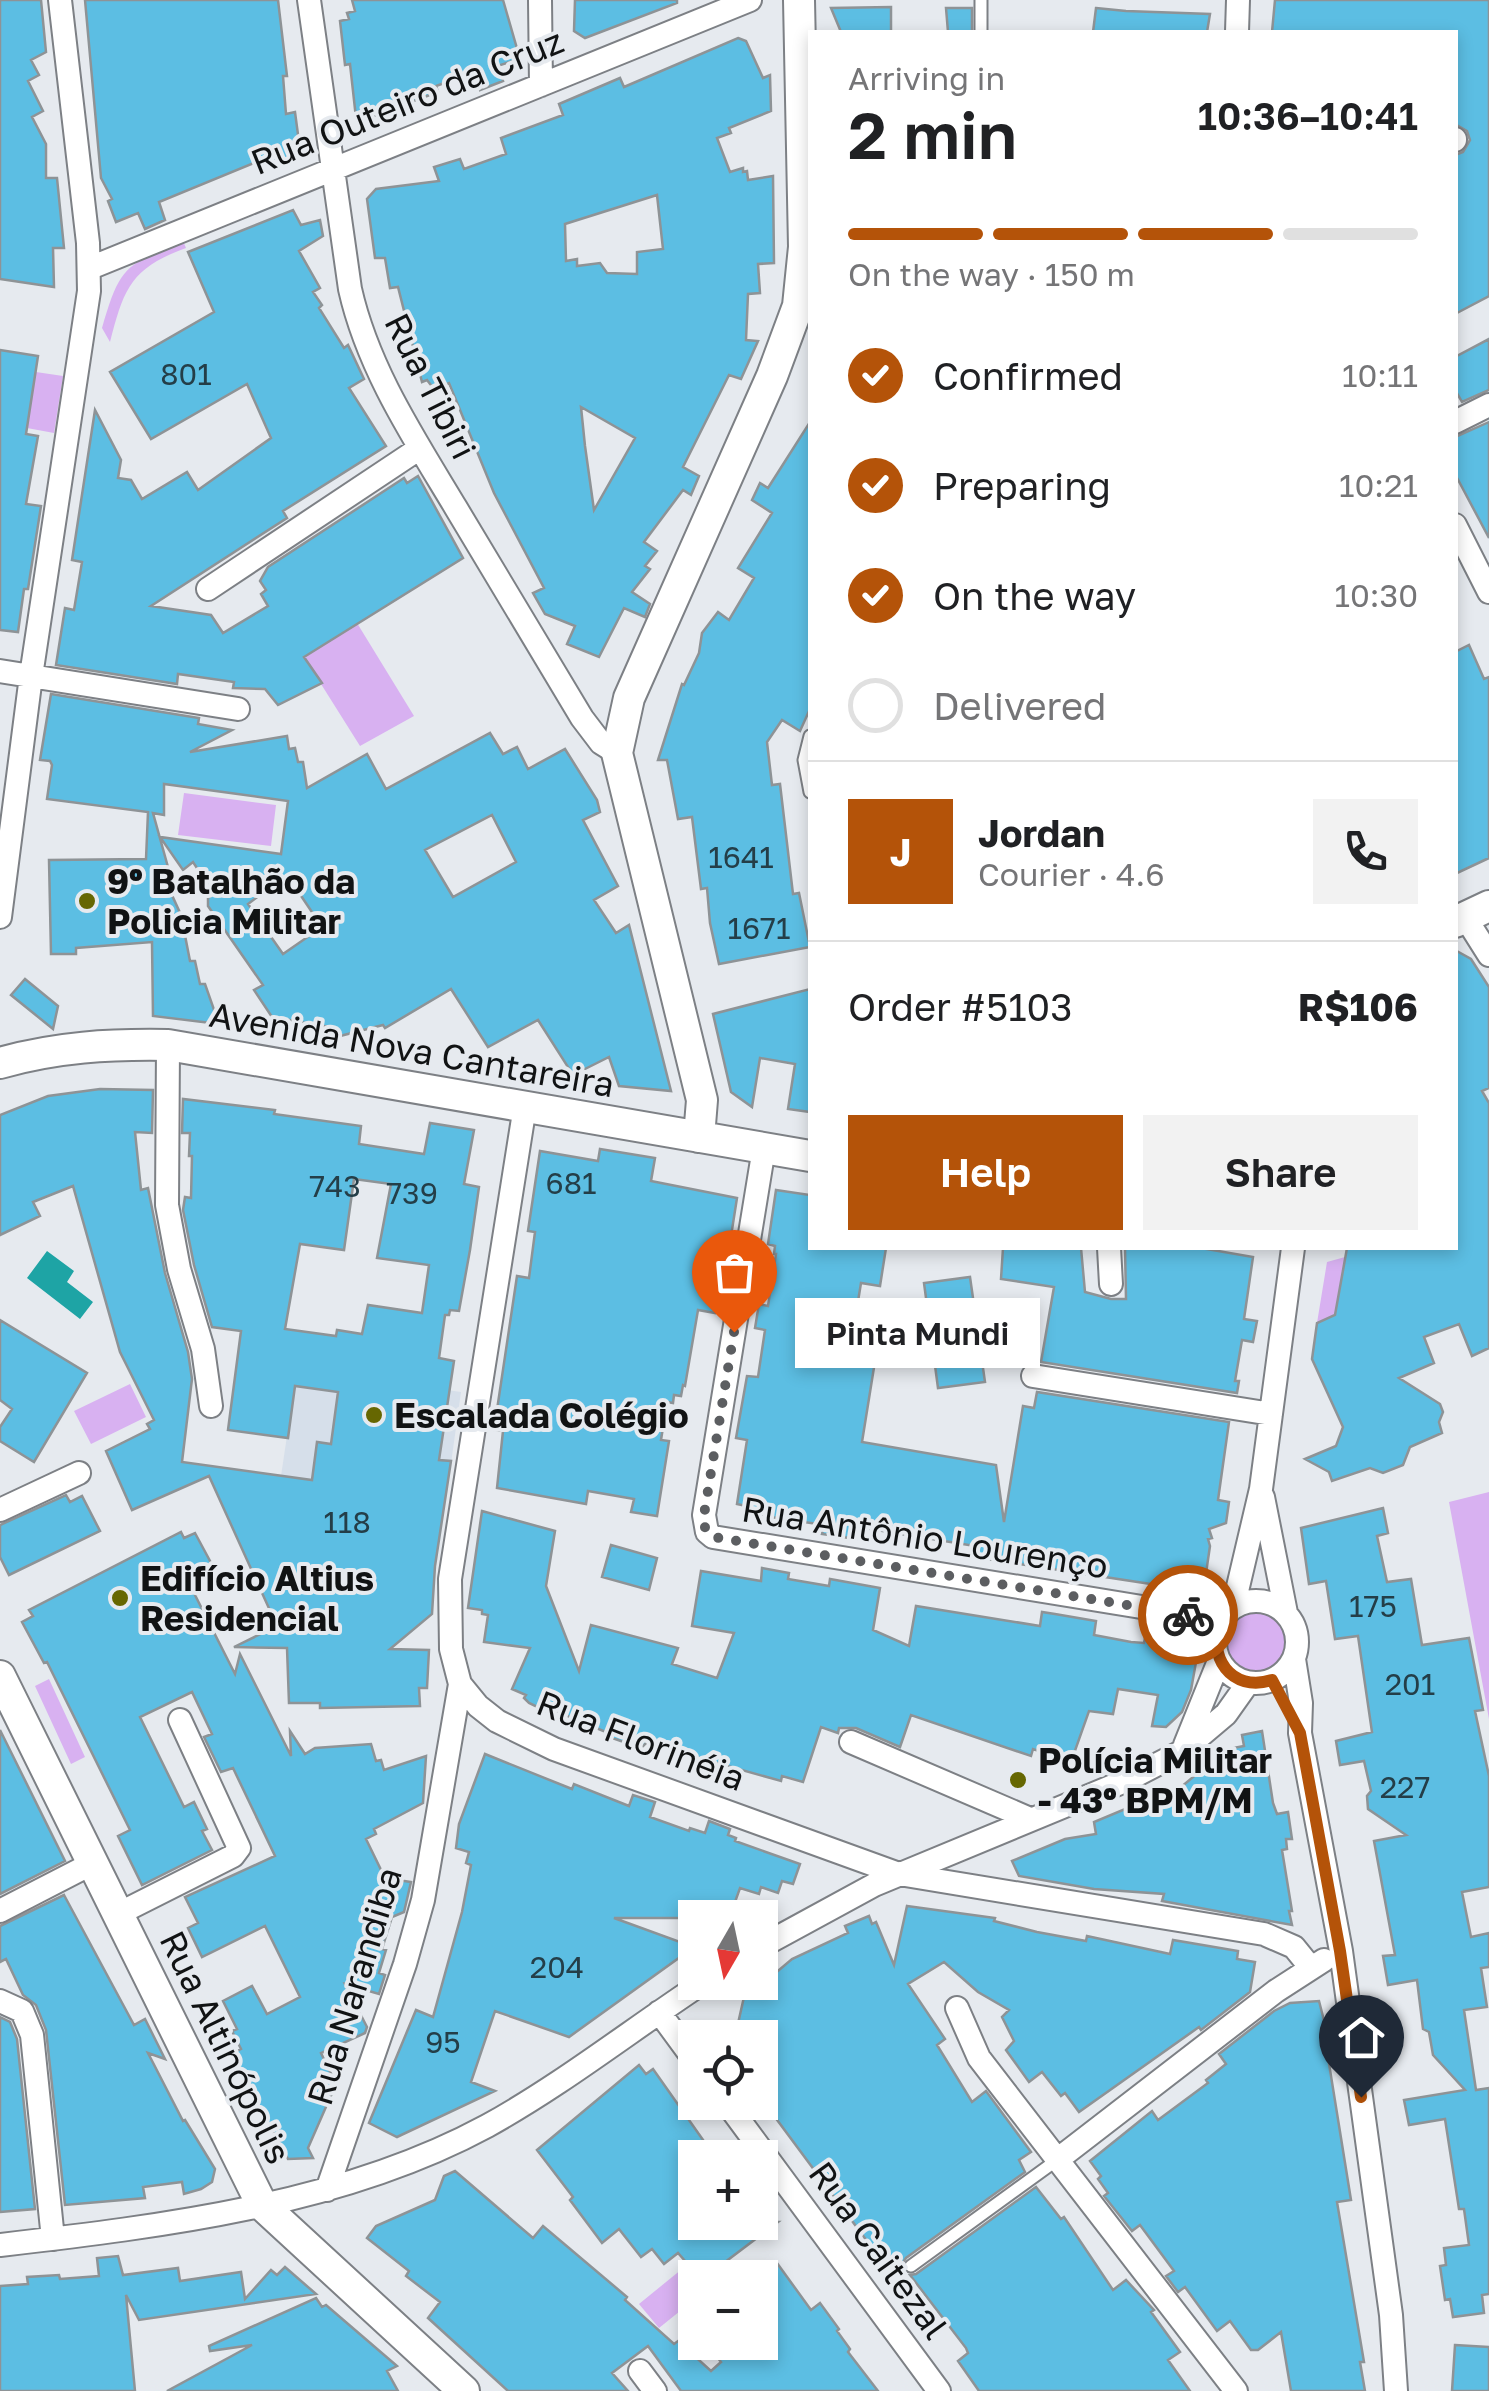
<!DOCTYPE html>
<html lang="en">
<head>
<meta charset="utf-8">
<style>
  :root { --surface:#fff; --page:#f2f2f2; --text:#202124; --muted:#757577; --line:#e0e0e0; --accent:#b45309 }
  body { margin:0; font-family:"Golos Text",sans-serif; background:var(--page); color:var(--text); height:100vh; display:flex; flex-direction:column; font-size:38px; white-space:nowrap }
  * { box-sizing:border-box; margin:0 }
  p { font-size:32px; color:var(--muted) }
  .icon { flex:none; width:55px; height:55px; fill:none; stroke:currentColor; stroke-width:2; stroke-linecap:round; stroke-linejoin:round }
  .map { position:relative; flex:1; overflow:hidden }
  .side { position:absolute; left:808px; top:30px; width:650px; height:1220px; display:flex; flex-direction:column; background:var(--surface); border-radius:0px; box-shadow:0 5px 15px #0003 }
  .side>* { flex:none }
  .needle { width:65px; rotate:189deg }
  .buttons { position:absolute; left:678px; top:1900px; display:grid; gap:20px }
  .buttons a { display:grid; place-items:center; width:100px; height:100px; border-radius:0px; background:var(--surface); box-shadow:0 5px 15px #0003; font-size:50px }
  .pin { position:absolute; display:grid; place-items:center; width:85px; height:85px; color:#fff; margin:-102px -42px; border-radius:50% 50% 50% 0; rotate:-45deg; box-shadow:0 0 10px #0007 }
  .pin .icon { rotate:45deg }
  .courier { position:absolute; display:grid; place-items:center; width:100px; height:100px; margin:-50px; border:8px solid #b45309; border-radius:50%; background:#fff; color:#222; box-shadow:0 2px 12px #0007 }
  .bubble { position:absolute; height:70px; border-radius:0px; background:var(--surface); box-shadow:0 5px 15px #0003; font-size:32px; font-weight:600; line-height:70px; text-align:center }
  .headline em { font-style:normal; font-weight:600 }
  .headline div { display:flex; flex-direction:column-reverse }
  .headline { display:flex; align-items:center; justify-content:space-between; height:170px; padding:0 40px }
  h1 { font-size:65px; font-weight:600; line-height:75px }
  .bar { display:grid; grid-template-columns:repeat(4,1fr); gap:15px 10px; align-content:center; height:120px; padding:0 40px }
  .bar i { height:12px; border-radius:8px; background:var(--line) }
  .bar .active { background:var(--accent) }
  .bar p { grid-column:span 4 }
  .line { display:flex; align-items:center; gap:25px; padding:0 40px; border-top:2px solid var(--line) }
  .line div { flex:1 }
  .round { display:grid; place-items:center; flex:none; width:105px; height:105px; border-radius:0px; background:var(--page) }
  ol { padding:0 40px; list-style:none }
  li { display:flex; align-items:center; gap:30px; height:110px }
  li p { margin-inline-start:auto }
  li .icon { padding:10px; border-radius:50%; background:var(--accent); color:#fff; stroke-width:4 }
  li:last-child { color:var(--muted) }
  li i { width:55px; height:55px; border:5px solid var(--line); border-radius:50% }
  .primary-button { display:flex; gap:20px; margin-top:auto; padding:20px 40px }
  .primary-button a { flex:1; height:115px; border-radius:0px; background:var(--accent); color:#fff; font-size:40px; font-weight:600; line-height:115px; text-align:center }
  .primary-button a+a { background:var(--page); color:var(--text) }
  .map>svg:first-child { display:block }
</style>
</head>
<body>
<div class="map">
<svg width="1489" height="2391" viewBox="0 0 1489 2391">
  <rect width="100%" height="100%" fill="#e6eaef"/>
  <path fill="#d6dfea" d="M297 1369 461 1392 446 1499 281 1476Z"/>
  <path fill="#d8b1f1" d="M183 241 186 248C131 268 124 288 110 342L102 328C120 266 125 265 183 241Z
    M36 372 63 376 54 433 27 428Z
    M357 623 414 716 360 746 304 657Z
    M184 793 276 805 271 846 178 835Z
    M1345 1257 1335 1315 1317 1323 1327 1262Z
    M130 1384 146 1417 91 1444 74 1411Z
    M1489 1492V1719L1449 1502Z
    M1224 1642a32 32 0 1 1 64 0a32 32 0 1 1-64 0Z
    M49 1679 85 1757 71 1764 35 1686Z
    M682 2269 695 2284V2299L659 2328 639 2304Z"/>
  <path fill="#1ea4a5" d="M47 1251 74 1271 67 1282 93 1302 80 1319 27 1278Z"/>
  <path fill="#5cbee3" stroke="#8e9396" stroke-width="2.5" fill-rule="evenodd" d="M0 0H41L46 52 31 60 39 75 28 81 43 111 32 117 46 144V178H57L64 248H53L54 287 0 279Z
    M85 0H278L287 76H283L286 114 295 112 301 157 267 162 266 158 159 202 165 220 145 229 138 213 116 222 108 201 112 199 101 178Z
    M352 0H503L520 59 497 66 503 81 480 90 474 72 436 86 438 92 411 102 415 111 356 118 350 64 345 65 340 21 349 19 347 13 355 11Z
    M575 0H677V3L585 38 574 31Z
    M1275 0H1489V296L1455 314V155L1463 152 1470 140 1467 131 1455 124V32H1272Z
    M891 7V32H841L831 8Z
    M946 8H972V32H948Z
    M1096 8 1126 11 1210 14 1207 32H1093Z
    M738 38 746 41 763 78 770 75 771 111 729 128 731 133 717 138 730 172 743 168V172L747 171 748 180 773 176 774 263 758 264 760 293 748 294 746 340 758 341 741 379 729 375 683 467 699 476 691 495 683 490 644 542 657 551 645 566 650 569 632 592 650 604 645 617 624 608 599 657 567 644 575 626 545 614 533 593 544 588 494 493 449 383 434 389 427 380 422 382 398 287 390 288 385 258H375L367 199 376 189 439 181 434 167 460 159 464 169 506 154 501 138 563 115 559 104 620 78 624 87ZM657 195 663 249 637 252V274L607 273 600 263 577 266V259L566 261 565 224ZM581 407 635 438 594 510 585 446Z
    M293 210 301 225 320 220 323 236 299 251 320 288 313 292 322 305 319 308 344 348 348 345 364 379 349 388 386 446 283 511 287 518 151 606 211 615 223 633 268 606 261 594 266 590 260 581 268 567 404 478 407 483 418 476 463 558 304 657 322 683 278 705 265 689 233 688 234 682 178 674 177 684 56 665 65 608 74 610 82 562 72 560 95 410 121 460 118 478 131 480 142 499 187 472 198 490 271 438 247 384 151 439 110 372 214 312 188 252Z
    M1489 339V390L1462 402 1455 390V357Z
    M0 350 38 356 26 434 38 436 26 504 41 506 28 589H24L18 632 0 630Z
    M810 422V709L800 731 782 720 767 742 772 785 780 784 793 894 799 893 810 947 719 964 710 923 707 888 701 889 692 817 678 819 667 760H658L682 684 684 685 699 653 702 633 718 612 729 620 754 578 738 568 772 513 752 500 760 483 768 488Z
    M1489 422V538L1455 474V437Z
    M1469 645 1484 679 1489 677V858L1455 874V652Z
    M51 694 199 718 198 724 232 730 190 752 287 736 289 749 295 748 298 762H303L307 788 367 754 386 789 490 733 503 754 517 747 528 769 565 749 597 800 600 812 583 820 618 886 594 900 616 933 629 925 671 1091 619 1086 609 1057 573 1075 538 1020 488 1047 451 989 385 1028 383 1025 340 1036 334 1028 272 1017 254 990 263 985 208 906V898L214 894 193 862 183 870 160 837 281 854 288 801 164 784V815L153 813 171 878 166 882 181 915 190 961H195L200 984H205L219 1024 153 1016 152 942 76 948V954H51L49 860 146 859 148 812 47 799 52 765 50 761 40 760ZM492 815 516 862 453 897 425 850ZM287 875 322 927 283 954 248 904Z
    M1455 950 1471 959 1489 987V1088L1482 1091 1489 1103V1348L1472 1356 1459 1324 1424 1337 1434 1363 1399 1378 1440 1404 1443 1412 1439 1422 1442 1433 1410 1447 1403 1465 1383 1473 1370 1468 1332 1481 1329 1472 1305 1459 1336 1446 1343 1427 1312 1359 1317 1323 1335 1315 1347 1248H1455Z
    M25 979 58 1006 53 1029 11 995Z
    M810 989V1112L788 1109 795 1064 760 1058 752 1107 731 1092 713 1014Z
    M100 1089 153 1090 152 1133 135 1132 141 1190 148 1188 165 1273 188 1352 192 1379 182 1462 312 1480 317 1442 331 1444 338 1392 295 1386 288 1438 228 1430 241 1331 212 1327 194 1265 183 1210 185 1197 191 1198 192 1156H189L190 1133H182L183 1099 275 1110 274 1114 361 1126 359 1144 424 1154 430 1123 474 1130 464 1184 479 1187 470 1250 459 1311 450 1310 449 1315H445L439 1358 454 1361 439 1460 451 1461 435 1566 432 1614 390 1649 429 1650 427 1688H419L420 1706 320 1708V1703H289L287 1648 234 1647 277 1626 209 1476 132 1510 106 1451 150 1429 147 1424 154 1420 120 1352 73 1186 33 1202 40 1216 0 1235V1115L48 1096ZM354 1179 391 1184 377 1258 429 1265 422 1313 368 1305 362 1334 337 1330 336 1336 285 1329 300 1244 344 1250Z
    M600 1149 655 1158 651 1181 737 1198 721 1300H718L715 1313 698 1310 685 1386 683 1385 681 1396 674 1395 673 1403 667 1402 661 1440 669 1441 657 1516 631 1512 634 1499 588 1491 586 1504 497 1488 503 1431 494 1430 517 1276 529 1278 535 1232 528 1231 540 1151 598 1161Z
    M776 1190 810 1195V1248H886L880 1286 861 1283 854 1326 880 1330 862 1442 996 1465 1004 1522 1023 1406 1034 1408 1037 1392 1229 1422 1218 1500 1229 1502 1226 1523 1209 1529 1212 1538 1208 1539 1210 1546 1205 1580 1199 1579 1197 1591 973 1557 975 1546 858 1527 856 1539 822 1534 824 1525 771 1517 751 1511V1507L737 1504 747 1440 736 1438 747 1376 758 1377 765 1330 755 1328 759 1304 768 1306 776 1254H774L775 1246 768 1244Z
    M1003 1248H1081L1085 1292 1111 1299H1126L1125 1248H1201L1253 1257 1244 1319 1257 1321 1253 1342 1242 1340 1235 1381H1239L1237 1393 1041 1362 1054 1287 1001 1279Z
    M970 1277 985 1382 938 1388 924 1283Z
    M0 1320 87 1373 34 1462 0 1441V1427L12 1409 0 1400Z
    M66 1495 70 1502 82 1496 100 1531 9 1575 0 1557V1525Z
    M1383 1508 1388 1533 1377 1536 1387 1582 1411 1579 1422 1645 1469 1638 1483 1710 1475 1711 1489 1776V1887L1462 1892 1471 1937 1489 1933V1967L1481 1968 1487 2007 1464 2010 1476 2090 1489 2088V2294L1482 2295 1484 2313 1453 2317 1450 2299 1445 2300 1440 2266 1446 2265 1444 2248 1469 2245 1464 2209H1459L1445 2119 1409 2125 1404 2100 1465 2090 1433 2055 1429 2032 1423 2029 1417 1980 1388 1985 1383 1956 1395 1955 1374 1841 1406 1835 1368 1809 1367 1796 1371 1791 1364 1761 1340 1765 1336 1741 1372 1732 1358 1636 1335 1639 1326 1581 1309 1584 1301 1528Z
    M482 1511 555 1531 546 1586 579 1671 591 1625 678 1648 672 1664 717 1678 734 1633 692 1626 701 1571 761 1581 762 1568 789 1573 788 1579 829 1586 830 1579 880 1588 873 1630 909 1646 916 1606 1040 1626 1042 1612 1055 1614 1096 1621 1094 1635 1131 1642 1144 1643 1145 1638 1156 1640 1157 1631 1180 1634 1179 1644 1185 1645 1184 1649 1198 1651 1191 1690 1182 1712 1166 1727 1152 1726 1158 1695 1118 1689 1113 1714 1089 1711 1071 1762 1033 1749 1031 1756 911 1715 900 1747 856 1728H839L838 1733 821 1727 803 1782 782 1776 781 1781 646 1743 641 1748 612 1738 613 1735 556 1711 554 1715 529 1703 524 1698 526 1695 512 1689 530 1648 484 1642 488 1615 482 1614V1610L468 1608Z
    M181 1532 184 1538 195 1533 217 1574 206 1580 210 1587 195 1595 235 1674 240 1654 291 1756 290 1731 305 1754 315 1748 371 1744 376 1761 381 1760 384 1770 426 1756 423 1803 374 1829 376 1834 366 1839 385 1878 411 1882 404 1912 392 1917 382 1949 386 1950 379 1973 385 1975 379 1994 345 1984 367 2027 365 2033 321 2053 336 2084 308 2148 313 2158 288 2159 231 2054 241 2049 232 2031 237 2029 223 2001 252 1986 267 2014 300 1997 265 1926 202 1957 188 1928 198 1923 185 1897 275 1856 233 1768 221 1772 204 1737 212 1734 192 1692 140 1717 184 1807 194 1802 207 1829 202 1831 212 1850 142 1885 118 1836 130 1830 47 1662 44 1663 22 1622 33 1616 29 1610Z
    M611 1545 657 1558 649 1590 602 1577Z
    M0 1730 65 1861 0 1894Z
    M1262 1731 1273 1803 1277 1814 1288 1812 1292 1839H1286L1287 1849 1282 1850 1292 1911H1289L1292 1925 1162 1901 1164 1894 1094 1889 1019 1876 1012 1861 1065 1839 1096 1834 1094 1822 1161 1794 1163 1802 1210 1763 1230 1760 1228 1749 1244 1746 1242 1735Z
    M485 1754 572 1789 574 1784 629 1806 633 1795 655 1802 650 1817 689 1831 690 1828 705 1833 709 1821 730 1829 728 1835 736 1838 735 1841 800 1864 793 1884 782 1881 778 1893 761 1887 759 1894 740 1888 730 1916 719 1912 717 1918H614L694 1947 569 2037 495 2011 471 2082 495 2091 397 2137 369 2123 416 2010 433 2017 462 1912 471 1865 466 1863 469 1852 456 1848 459 1824Z
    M64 1895 134 2025 145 2019 165 2059 148 2053 183 2121 185 2120 215 2169 212 2182 201 2189 184 2194 182 2182 143 2187 145 2198 65 2205 46 2030 36 2005 23 1995 6 1959 0 1962V1926Z
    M907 1906 995 1918 994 1921 1037 1932 1086 1941 1087 1936 1170 1954 1173 1940 1238 1951 1237 1959 1255 1962 1250 1992 1201 2030 1199 2027 1079 2112 1065 2093 1061 2096 1042 2072 1029 2082 1006 2050 1014 2041 1002 2017 1009 2010 978 1992 944 1962 908 1984 945 2039 937 2045 972 2102 986 2091 1031 2152 1019 2160 1025 2172 906 2258 902 2264 899 2260 887 2268 760 2097V2036L735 2037 746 1988 753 1992 792 1959 848 1933 845 1926 869 1916 872 1924 876 1922 894 1965Z
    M1319 2001 1330 2044 1326 2045 1351 2200 1337 2202 1364 2362H1360L1365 2391H1291L1281 2332 1258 2350H1251L1230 2321 1217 2331 1185 2287 1178 2292 1166 2276 1174 2271 1140 2225 1132 2231 1104 2196 1108 2193 1098 2179 1101 2176 1090 2161 1152 2111 1158 2120 1208 2083 1206 2080 1226 2064 1219 2054 1274 2011 1290 2003Z
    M0 2017 10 2022 17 2039 35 2209 0 2212Z
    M639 2065 646 2074 653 2069 708 2147 695 2157V2222H778L704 2278H700L678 2253 664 2264 652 2249 641 2257 619 2229 602 2243 570 2200 573 2197 537 2150Z
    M455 2171 533 2238 543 2226 627 2297 625 2300 674 2344 678 2341 711 2371 721 2362 706 2342H760V2276L777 2263 811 2310 820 2303 839 2329 837 2331 850 2349 848 2352 878 2391H681L648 2346 612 2373 628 2391H508L428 2318 440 2302 406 2276 409 2271 367 2238 376 2226 435 2200 444 2176Z
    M1036 2187 1061 2219 1064 2217 1113 2290 1126 2280 1154 2310 1151 2312 1180 2352 1168 2360 1190 2391H979L958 2361 968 2353 966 2348 910 2275 916 2274Z
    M118 2256 123 2275 178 2268 180 2281 241 2272 245 2299 271 2270 277 2275 285 2267 316 2294 139 2320 126 2295 135 2391H0V2286L28 2284 27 2277 59 2275 60 2279 99 2276 97 2258Z
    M316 2298 322 2307 326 2305 397 2366 387 2371 398 2391H167L252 2345 210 2351 209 2346Z
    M1455 2345 1489 2347V2391H1452Z"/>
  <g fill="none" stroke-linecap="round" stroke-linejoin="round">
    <defs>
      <path id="lane" d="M981 0V32
        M810 736 804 760 810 792
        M911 2266 1057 2160"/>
      <path id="street" d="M309 0 350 289C368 369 414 438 456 508 498 578 540 648 582 718L601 743 617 753
        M540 0 541 85
        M1237 32 1238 0
        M1455 140V139
        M90 268 750 0
        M1455 422 1489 405
        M1455 525 1489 592
        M208 589 420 448
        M0 671 238 709
        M0 917 31 676 89 291 88 243 60 0
        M1465 917 1489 955
        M168 1045 167 1205 179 1269 203 1349 211 1406
        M525 1106 450 1579 451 1649 460 1684 478 1706 497 1721 554 1749 899 1874 1264 1934 1294 1947 1311 1968
        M764 1148 704 1515 707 1532 713 1537 1221 1620
        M1109 1248 1111 1284
        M1033 1376 1271 1414
        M1263 1497 1286 1613
        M0 1510 79 1473
        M1215 1642a41 41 0 1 1 82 0a41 41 0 1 1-82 0Z
        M1233 1608 1261 1489 1293 1248
        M1294 1659 1301 1703 1300 1733 1341 1951 1391 2315 1396 2391
        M851 1742 1030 1819
        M1185 1745 1219 1661
        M0 1911 93 1863
        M118 1914 233 1856 239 1848 180 1720
        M760 1947 874 1885 1125 1781 1181 1752 1226 1714 1248 1683
        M0 2001 22 2011 32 2035 53 2239
        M957 2008 979 2058 1236 2391
        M659 2012 695 2061
        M726 2102 939 2391
        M1057 2160 1276 1991 1324 1960
        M327 2190 405 1964 423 1900 460 1684
        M0 2245C163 2226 341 2205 487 2126 563 2084 631 2030 704 1982
        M640 2371 655 2391"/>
      <path id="secondary" d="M1455 922 1489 906
        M0 1063C56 1047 110 1044 168 1045L810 1156
        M699 1137 702 1100 617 753 629 698 772 376 798 306 804 247 799 0
        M0 1676 262 2205 464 2391"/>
    </defs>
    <use href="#lane" stroke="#7d8085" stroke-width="15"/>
    <use href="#street" stroke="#7d8085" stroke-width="26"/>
    <use href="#secondary" stroke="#7d8085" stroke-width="34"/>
    <use href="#lane" stroke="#fff" stroke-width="11"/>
    <use href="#street" stroke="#fff" stroke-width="22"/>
    <use href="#secondary" stroke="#fff" stroke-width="30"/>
  </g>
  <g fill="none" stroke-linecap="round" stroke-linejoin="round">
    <path stroke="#5c5e61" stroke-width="10" stroke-dasharray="0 18" d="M734 1332 704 1515V1526L713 1537 1188 1615"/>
    <path stroke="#b45309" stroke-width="12" d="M1188 1615 1221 1620C1206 1656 1231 1693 1272 1680L1300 1733 1340 1951 1361 2097"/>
  </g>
  <g fill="#666701" stroke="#e6eaef" stroke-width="4">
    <circle cx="87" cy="901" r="10"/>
    <circle cx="374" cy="1415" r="10"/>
    <circle cx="120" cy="1598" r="10"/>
    <circle cx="1018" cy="1780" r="10"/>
  </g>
  <g text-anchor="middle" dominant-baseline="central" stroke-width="8" stroke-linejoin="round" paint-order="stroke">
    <g font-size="30" fill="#243e48">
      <text x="186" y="374">801</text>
      <text x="741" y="857">1641</text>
      <text x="759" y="928">1671</text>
      <text x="571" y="1183">681</text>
      <text x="335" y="1186">743</text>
      <text x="412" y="1193">739</text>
      <text x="347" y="1522">118</text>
      <text x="1373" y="1606">175</text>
      <text x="1410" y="1684">201</text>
      <text x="1405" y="1787">227</text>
      <text x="557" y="1967">204</text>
      <text x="443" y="2042">95</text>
    </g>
    <g font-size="35" fill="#111314" stroke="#e6eaef">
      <text transform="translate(407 101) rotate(-22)">Rua Outeiro da Cruz</text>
      <text transform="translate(431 386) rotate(63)">Rua Tibiri</text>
      <text transform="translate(412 1049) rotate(10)">Avenida Nova Cantareira</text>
      <text transform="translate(925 1537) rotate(9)">Rua Antônio Lourenço</text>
      <text transform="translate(641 1740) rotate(21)">Rua Florinéia</text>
      <text transform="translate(354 1986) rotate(-73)">Rua Narandiba</text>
      <text transform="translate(226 2047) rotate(64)">Rua Altinópolis</text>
      <text transform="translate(879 2250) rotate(54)">Rua Caitezal</text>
    </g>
    <g font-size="35" font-weight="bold" fill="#111314" stroke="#e6eaef" text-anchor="start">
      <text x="107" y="881">9º Batalhão da<tspan x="107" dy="40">Policia Militar</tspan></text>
      <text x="394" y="1415">Escalada Colégio</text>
      <text x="140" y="1578">Edifício Altius<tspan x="140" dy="40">Residencial</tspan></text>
      <text x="1038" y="1760">Polícia Militar<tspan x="1038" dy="40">- 43º BPM/M</tspan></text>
    </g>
  </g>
</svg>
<div class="buttons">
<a><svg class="needle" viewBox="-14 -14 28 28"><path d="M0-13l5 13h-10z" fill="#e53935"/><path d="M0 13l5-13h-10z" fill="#757577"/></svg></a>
<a><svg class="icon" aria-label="locate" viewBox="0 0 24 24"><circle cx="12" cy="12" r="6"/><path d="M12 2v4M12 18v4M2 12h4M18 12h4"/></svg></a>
<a>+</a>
<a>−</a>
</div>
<div class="pin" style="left:734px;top:1332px;background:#ea580c"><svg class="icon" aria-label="bag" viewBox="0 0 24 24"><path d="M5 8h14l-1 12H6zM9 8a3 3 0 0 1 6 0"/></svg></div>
<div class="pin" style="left:1361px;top:2097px;background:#1f2937"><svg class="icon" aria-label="home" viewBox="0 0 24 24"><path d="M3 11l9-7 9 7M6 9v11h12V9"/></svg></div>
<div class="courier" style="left:1188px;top:1615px"><svg class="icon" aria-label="bike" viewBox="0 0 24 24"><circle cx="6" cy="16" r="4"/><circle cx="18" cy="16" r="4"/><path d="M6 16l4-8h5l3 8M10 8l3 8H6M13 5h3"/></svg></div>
<div class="bubble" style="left:795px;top:1298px;width:245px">Pinta Mundi</div>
<section class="side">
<div class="headline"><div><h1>2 min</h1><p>Arriving in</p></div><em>10:36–10:41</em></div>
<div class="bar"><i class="active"></i><i class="active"></i><i class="active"></i><i></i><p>On the way · 150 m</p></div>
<ol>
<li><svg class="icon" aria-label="check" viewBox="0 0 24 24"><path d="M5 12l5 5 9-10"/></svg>Confirmed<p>10:11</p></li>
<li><svg class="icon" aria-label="check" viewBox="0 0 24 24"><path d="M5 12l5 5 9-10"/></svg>Preparing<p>10:21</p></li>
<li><svg class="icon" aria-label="check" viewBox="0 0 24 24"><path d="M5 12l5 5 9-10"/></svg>On the way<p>10:30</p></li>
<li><i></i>Delivered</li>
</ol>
<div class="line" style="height:180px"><b class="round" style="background:var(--accent);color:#fff">J</b><div><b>Jordan</b><p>Courier · 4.6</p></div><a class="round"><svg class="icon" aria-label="phone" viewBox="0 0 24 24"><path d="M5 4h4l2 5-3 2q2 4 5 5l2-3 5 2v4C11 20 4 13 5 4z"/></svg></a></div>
<div class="line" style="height:130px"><div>Order #5103</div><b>R$106</b></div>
<div class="primary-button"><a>Help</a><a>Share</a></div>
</section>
</div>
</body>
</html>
